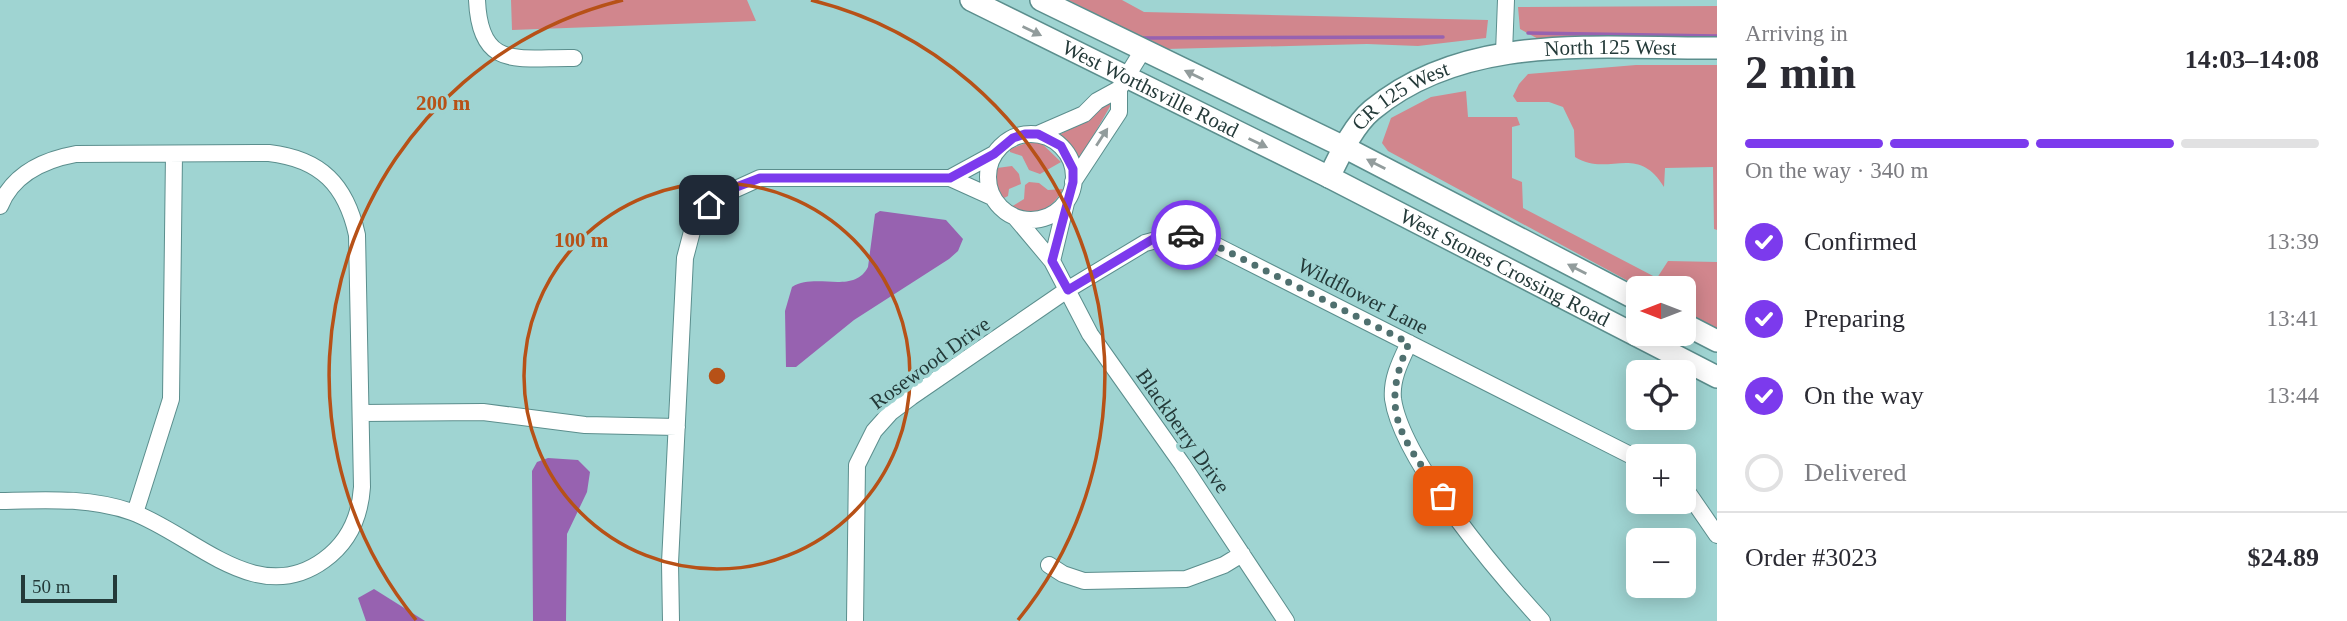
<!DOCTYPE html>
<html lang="en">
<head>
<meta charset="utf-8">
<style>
  :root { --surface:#fff; --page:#f7f7f7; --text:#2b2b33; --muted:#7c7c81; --line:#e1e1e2; --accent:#7c3aed }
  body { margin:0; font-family:Georgia,serif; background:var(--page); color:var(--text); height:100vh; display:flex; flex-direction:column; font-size:26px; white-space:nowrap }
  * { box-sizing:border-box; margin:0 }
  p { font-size:23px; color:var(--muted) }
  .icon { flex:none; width:38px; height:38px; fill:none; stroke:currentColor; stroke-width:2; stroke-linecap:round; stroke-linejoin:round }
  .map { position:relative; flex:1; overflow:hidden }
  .side { display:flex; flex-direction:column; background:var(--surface); width:630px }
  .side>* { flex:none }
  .needle { width:46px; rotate:270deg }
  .fabs { position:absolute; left:1626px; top:276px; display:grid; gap:14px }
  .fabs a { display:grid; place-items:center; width:70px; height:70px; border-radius:10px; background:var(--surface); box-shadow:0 4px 18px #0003; font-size:35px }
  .scale { position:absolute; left:21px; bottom:18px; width:96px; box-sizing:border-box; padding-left:7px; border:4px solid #243a39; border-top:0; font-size:19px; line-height:24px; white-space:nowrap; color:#243a39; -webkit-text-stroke:5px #9fd4d2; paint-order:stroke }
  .pin { position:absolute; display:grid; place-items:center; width:60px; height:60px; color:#fff; margin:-30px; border-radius:14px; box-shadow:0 4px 10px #0006 }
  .courier { position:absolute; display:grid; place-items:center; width:70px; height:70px; margin:-35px; border:5px solid #7c3aed; border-radius:50%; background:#fff; color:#222; box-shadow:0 2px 9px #0007 }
  .summary em { font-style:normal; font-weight:600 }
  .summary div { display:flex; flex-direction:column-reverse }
  .summary { display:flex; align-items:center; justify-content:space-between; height:119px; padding:0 28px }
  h1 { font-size:46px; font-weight:600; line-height:52px }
  .bar { display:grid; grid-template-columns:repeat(4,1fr); gap:10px 7px; align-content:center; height:84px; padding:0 28px }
  .bar i { height:9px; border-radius:5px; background:var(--line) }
  .bar .current { background:var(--accent) }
  .bar p { grid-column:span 4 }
  .line { display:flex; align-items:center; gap:18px; padding:0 28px; border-top:2px solid var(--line) }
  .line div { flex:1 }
  ol { padding:0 28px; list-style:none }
  li { display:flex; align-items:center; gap:21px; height:77px }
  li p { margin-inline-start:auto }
  li .icon { padding:7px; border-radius:50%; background:var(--accent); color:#fff; stroke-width:4 }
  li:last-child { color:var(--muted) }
  li i { width:38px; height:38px; border:4px solid var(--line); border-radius:50% }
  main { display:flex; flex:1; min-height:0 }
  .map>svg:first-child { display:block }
</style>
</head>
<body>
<main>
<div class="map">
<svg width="1717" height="621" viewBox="0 0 1717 621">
  <rect width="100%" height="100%" fill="#9fd4d2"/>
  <path fill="#d1868d" d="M511 0H747L756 21 512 30Z
    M1068 0H1122L1144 12 1488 20 1486 38 1418 46 1367 44 1166 49Z
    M1717 6V40L1542 41 1520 29 1518 7Z
    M1636 65H1717V230L1714 229 1713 167 1665 168 1664 187C1637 142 1608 178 1575 157L1574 130 1563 107 1549 102H1517L1513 96 1519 84 1528 74Z
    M1466 91 1468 117H1517L1520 125 1512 127V178L1522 182 1523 208 1657 278 1668 261 1717 262V329L1684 310V289H1643L1388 151 1382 143 1391 118 1431 97Z
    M1109 101 1112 103 1077 164 1075 158 1067 154 1066 144 1057 136 1089 119Z
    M1032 134 1061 162 1040 174 1029 170 1022 156 1010 152V149L1026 143Z
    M1012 166 1019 174 1021 184 1009 189 1008 196 1002 199C995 190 992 178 997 168Z
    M1029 182 1039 183 1048 190 1063 189C1052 210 1034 218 1011 207L1024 199 1025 185Z"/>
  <path fill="#9762b0" d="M880 211 946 220 963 239 958 251 949 259 854 320 796 367H786L785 311 792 287C816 272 854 295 868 267L875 214Z
    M548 458 578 460 590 472 587 492 567 534 566 621H533L532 471 537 462Z
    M374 589 425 621H366L358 598Z"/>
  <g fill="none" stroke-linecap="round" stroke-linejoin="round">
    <path stroke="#9762b0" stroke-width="3.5" d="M1528 33 1717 36
      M1140 38 1443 37"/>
    <defs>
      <path id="minor" d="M477 0C480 71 518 57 574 58
        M1504 53 1506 0
        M1038 134 1084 114 1097 101 1119 89
        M988 177a43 43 0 1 1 86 0a43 43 0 1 1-86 0Z
        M950 178 994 154
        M1073 182 1119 112V89L1143 50
        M0 206C13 174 43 160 76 154L269 153C321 159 346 185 357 235L362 487C360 517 349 542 324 560 257 609 194 535 132 512 89 497 44 500 0 501
        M1015 217 1052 261 1090 334 1182 464 1286 621
        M1052 261 1066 203
        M1409 343C1401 360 1391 379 1393 399 1402 461 1499 574 1542 621
        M361 413 483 412 585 425 677 427
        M1684 487 1717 535
        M135 513 171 399 174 154
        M1049 565 1063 574 1084 581 1186 579 1224 565 1242 554
        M671 621 670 563 685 258 695 220 716 198 760 178H950L992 197
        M855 621 857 465 874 431 891 412 911 397 1067 290 1145 243 1175 235 1203 239 1638 459"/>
      <g id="secondary">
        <path id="s1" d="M971 0 1329 177 1717 377"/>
        <path d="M1041 0 1344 147 1638 300"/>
        <path id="s2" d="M1329 177C1340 155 1353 126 1372 110 1467 31 1602 49 1717 48"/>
        <path d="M1684 324 1717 341"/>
      </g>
    </defs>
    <use href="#minor" stroke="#5b8e8d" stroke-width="18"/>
    <use href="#secondary" stroke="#5b8e8d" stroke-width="24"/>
    <use href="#minor" stroke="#fff" stroke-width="16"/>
    <use href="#secondary" stroke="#fff" stroke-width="21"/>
  </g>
  <defs><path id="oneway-solid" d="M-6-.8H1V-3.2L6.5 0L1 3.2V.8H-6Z" transform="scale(1.75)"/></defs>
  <g fill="#929c9c">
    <use href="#oneway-solid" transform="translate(1032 31) rotate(26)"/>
    <use href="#oneway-solid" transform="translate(1194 75) rotate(-154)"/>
    <use href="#oneway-solid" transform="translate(1102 137) rotate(-57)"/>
    <use href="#oneway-solid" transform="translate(1258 143) rotate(26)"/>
    <use href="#oneway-solid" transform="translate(1376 164) rotate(-153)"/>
    <use href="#oneway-solid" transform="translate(1577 269) rotate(-153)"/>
  </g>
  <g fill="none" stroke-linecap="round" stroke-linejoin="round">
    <path stroke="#4f706f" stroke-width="7" stroke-dasharray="0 12.6" d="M1186 235 1203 239 1409 343C1378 413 1402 438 1443 496"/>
    <path stroke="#7c3aed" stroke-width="9" d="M709 205 726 191 760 178H950L994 154 1013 138 1025 134H1038L1061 146 1073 169V182L1052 261 1068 290 1153 239 1186 235"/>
  </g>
  <g fill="none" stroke="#b75117" stroke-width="3.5">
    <circle cx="717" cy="376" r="193"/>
    <path d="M416 620A387 387 0 0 1 623 0M811 0A387 387 0 0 1 1018 620"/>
  </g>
  <g text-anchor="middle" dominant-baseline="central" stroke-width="7" stroke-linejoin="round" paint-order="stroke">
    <g font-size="21" fill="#243a39" stroke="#9fd4d2">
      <text stroke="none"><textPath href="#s2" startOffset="332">North 125 West</textPath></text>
      <text stroke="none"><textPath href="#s1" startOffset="200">West Worthsville Road</textPath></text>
      <text stroke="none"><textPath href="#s2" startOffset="112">CR 125 West</textPath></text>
      <text stroke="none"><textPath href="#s1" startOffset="597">West Stones Crossing Road</textPath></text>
      <text transform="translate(1363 296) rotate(27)">Wildflower Lane</text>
      <text transform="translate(930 363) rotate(-36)">Rosewood Drive</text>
      <text transform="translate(1183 431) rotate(55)">Blackberry Drive</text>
    </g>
  </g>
  <circle cx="717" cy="376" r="10" fill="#b75117" stroke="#9fd4d2" stroke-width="3.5"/>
  <g font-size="21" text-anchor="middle" font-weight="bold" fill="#b75117" stroke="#9fd4d2" stroke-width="7" stroke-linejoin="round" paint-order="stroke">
    <text x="443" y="110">200 m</text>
    <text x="581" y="247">100 m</text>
  </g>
</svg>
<div class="fabs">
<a><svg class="needle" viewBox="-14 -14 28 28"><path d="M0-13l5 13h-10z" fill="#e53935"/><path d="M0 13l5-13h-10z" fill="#7c7c81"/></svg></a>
<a><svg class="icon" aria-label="locate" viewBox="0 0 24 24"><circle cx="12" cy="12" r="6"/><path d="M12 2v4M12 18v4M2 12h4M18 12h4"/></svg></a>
<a>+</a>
<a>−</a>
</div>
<div class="scale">50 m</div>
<div class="pin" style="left:1443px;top:496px;background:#ea580c"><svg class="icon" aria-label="bag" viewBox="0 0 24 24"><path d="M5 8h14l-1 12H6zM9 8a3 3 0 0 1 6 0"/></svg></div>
<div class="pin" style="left:709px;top:205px;background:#1f2937"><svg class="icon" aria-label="home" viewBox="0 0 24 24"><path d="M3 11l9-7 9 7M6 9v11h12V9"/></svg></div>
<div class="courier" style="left:1186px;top:235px"><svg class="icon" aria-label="car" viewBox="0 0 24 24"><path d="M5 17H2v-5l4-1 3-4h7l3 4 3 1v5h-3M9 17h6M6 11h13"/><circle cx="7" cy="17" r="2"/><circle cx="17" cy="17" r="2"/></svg></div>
</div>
<section class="side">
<div class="summary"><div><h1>2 min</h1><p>Arriving in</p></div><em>14:03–14:08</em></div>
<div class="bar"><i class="current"></i><i class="current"></i><i class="current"></i><i></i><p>On the way · 340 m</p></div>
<ol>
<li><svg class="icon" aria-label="check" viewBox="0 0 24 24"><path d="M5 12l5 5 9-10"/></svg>Confirmed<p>13:39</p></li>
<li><svg class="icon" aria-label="check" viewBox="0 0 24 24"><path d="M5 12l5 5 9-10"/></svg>Preparing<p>13:41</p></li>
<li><svg class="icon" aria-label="check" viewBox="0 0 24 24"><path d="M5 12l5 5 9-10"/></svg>On the way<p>13:44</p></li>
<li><i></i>Delivered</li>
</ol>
<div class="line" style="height:91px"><div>Order #3023</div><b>$24.89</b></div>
</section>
</main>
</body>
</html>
